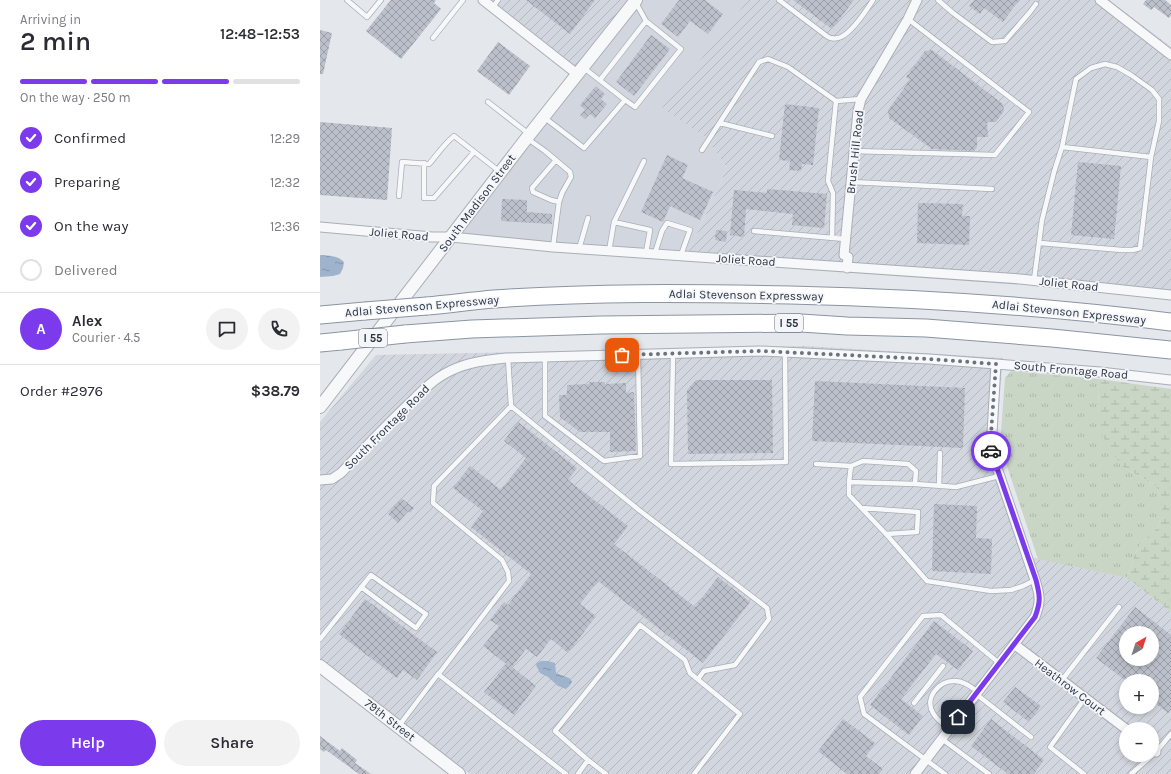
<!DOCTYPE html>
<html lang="en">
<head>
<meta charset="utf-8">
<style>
  :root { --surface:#fff; --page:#f2f2f3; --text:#2b2b33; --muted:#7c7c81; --line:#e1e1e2; --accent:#7c3aed }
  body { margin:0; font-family:Karla,sans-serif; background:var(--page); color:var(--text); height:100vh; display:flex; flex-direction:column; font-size:15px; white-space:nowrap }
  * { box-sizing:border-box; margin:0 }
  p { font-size:13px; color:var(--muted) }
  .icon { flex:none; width:22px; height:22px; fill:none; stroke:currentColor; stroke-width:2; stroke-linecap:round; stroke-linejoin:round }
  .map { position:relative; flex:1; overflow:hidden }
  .panel { display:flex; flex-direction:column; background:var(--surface); width:320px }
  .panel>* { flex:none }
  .needle { width:26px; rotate:39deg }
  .controls { position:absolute; left:799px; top:626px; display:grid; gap:8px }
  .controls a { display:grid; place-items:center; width:40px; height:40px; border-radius:50%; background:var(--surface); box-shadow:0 2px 6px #0003; font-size:20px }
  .pin { position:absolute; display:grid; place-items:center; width:34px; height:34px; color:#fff; margin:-17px; border-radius:8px; box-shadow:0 2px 6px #0006 }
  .courier { position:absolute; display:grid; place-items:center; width:40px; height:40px; margin:-20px; border:3px solid #7c3aed; border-radius:50%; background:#fff; color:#222; box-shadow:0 1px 5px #0007 }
  .head em { font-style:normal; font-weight:600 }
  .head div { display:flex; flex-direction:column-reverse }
  .head { display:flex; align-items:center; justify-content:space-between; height:68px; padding:0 20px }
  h1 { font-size:26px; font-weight:600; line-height:30px }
  .bar { display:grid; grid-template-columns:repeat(4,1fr); gap:6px 4px; align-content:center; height:48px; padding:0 20px }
  .bar i { height:5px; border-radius:3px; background:var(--line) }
  .bar .active { background:var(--accent) }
  .bar p { grid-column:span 4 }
  .line { display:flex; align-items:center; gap:10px; padding:0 20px; border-top:1px solid var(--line) }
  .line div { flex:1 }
  .round { display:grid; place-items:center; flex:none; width:42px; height:42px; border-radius:21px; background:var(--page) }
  ol { padding:0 20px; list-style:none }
  li { display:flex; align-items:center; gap:12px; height:44px }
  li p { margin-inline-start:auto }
  li .icon { padding:4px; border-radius:50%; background:var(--accent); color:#fff; stroke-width:4 }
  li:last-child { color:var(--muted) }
  li i { width:22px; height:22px; border:2px solid var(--line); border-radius:50% }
  .action { display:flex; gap:8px; margin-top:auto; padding:8px 20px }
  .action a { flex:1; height:46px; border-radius:24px; background:var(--accent); color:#fff; font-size:16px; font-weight:600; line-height:46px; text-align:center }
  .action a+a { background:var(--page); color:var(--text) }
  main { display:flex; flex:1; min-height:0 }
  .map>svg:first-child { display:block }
</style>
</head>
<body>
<main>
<section class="panel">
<div class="head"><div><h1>2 min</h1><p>Arriving in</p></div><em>12:48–12:53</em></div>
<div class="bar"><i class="active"></i><i class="active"></i><i class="active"></i><i></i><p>On the way · 250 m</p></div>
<ol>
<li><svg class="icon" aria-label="check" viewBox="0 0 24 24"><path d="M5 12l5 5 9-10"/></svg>Confirmed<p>12:29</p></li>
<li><svg class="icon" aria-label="check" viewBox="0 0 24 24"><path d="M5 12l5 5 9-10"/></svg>Preparing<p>12:32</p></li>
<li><svg class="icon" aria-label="check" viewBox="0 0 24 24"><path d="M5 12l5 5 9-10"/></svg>On the way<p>12:36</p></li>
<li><i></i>Delivered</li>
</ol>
<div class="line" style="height:72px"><b class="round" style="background:var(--accent);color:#fff">A</b><div><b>Alex</b><p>Courier · 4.5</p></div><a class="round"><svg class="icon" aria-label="chat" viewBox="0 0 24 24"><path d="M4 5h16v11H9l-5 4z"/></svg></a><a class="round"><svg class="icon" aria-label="phone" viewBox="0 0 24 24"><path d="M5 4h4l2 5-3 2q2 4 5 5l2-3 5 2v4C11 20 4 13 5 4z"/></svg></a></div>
<div class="line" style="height:52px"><div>Order #2976</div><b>$38.79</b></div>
<div class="action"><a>Help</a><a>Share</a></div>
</section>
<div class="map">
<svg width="851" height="774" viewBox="0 0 851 774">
  <defs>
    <pattern id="industrial-furrows" width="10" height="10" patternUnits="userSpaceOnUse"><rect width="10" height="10" fill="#d2d6de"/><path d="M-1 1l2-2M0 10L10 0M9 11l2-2" fill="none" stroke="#b4b8c0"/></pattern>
    <pattern id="grass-tufts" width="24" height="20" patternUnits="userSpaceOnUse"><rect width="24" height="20" fill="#c9d6c5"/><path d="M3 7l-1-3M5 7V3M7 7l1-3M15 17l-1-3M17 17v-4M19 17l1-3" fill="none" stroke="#adb8ab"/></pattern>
    <pattern id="wetland-marsh" width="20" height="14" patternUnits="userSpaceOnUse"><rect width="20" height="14" fill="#c9d6c5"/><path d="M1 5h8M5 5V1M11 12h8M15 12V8" fill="none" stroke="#adb8ab"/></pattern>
    <pattern id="water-ripples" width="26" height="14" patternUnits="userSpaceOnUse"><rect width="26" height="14" fill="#9fb4cc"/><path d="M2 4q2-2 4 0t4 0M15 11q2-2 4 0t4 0" fill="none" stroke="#8293a7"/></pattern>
    <pattern id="building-cross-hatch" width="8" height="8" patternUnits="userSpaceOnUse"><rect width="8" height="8" fill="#bbc0ca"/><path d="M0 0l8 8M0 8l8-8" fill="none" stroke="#989da6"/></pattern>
  </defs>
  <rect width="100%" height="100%" fill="#e4e7ec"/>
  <path fill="#d2d6de" d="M323 0H428L343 108 386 138 407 168 369 251 247 243 138 234Z"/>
  <path fill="url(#industrial-furrows)" fill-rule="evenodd" d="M172 0H307L255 66Z
    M428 0H789L851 47V297L711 277 369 251 407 168 386 138 342 108Z
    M485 346 683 358 675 452 711 557 807 578 851 612V774H150L0 659V422L56 355ZM806 633H832V659H806ZM806 681H832V707H806ZM806 729H832V755H806Z"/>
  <path fill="url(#grass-tufts)" d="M691 371 779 379 778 411 801 466 835 485 842 499V517L837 528 822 542 814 556 807 578 718 559 680 445 685 378Z"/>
  <path fill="url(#wetland-marsh)" d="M779 379 851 389V612L807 578 814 556 822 542 837 528 842 517V499L835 485 801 466 782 435 778 411Z"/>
  <path fill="url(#water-ripples)" d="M0 255C9 256 17 255 24 262L23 268 20 274 13 276 0 277Z
    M221 661H228L235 663 236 673 249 678 252 681C251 685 248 687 246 689L238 686 228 677 220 673 216 665 217 663Z"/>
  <path fill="url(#building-cross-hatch)" fill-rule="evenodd" d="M71 0H116L114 3 121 9 81 59 46 31Z
    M206 0H275L250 34Z
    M359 0H385L403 14 388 34 370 21 358 37 341 24Z
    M473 0H534L512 29Z
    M654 0H699L683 22 664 8 660 14 649 6Z
    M826 0H845L851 5V15L849 18 834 7 831 10 823 4Z
    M0 30 12 33 3 74H0Z
    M331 35 350 49 314 96 296 82Z
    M178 42 210 66 189 95 157 71Z
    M612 50 683 104 684 111 676 122H667L668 137H657V147L654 151 612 149 569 118 568 110 590 80 586 77 605 51Z
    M276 86 285 94 281 99 287 104 275 118 270 114 265 119 260 115 265 110 260 105Z
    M465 104 499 108 493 165 482 164 481 171 469 170 470 161 459 160Z
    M0 122 72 128 67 200 0 195Z
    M347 155 368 165 362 178 393 192 380 220 350 206 343 222 321 212Z
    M758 162 801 166 794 239 751 235Z
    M447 189 507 194 504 228 472 225 473 214 426 209 424 237 410 235 414 190 447 193Z
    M182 199 207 200V212L232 214V224L181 221Z
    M598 203 643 204 642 216H650L649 245 597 243Z
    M396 230 407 231 406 242 395 240Z
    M376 380H452L453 453 368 454 367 390Z
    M495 381 645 388 643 448 492 441Z
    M269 382H285V384L306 383V393L314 392 316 451 290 452V432H260L240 417 239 395H247V385L269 384Z
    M198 422 257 468 248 480 308 526 294 544 375 607 398 577 430 602 383 663 278 581 260 604 276 616 248 653 231 639 217 657 206 649 192 667 216 686 194 715 164 692 186 664 163 646 179 626 170 620 184 602 188 605 211 574 151 527 163 511 133 488 150 466 181 490 206 458 184 441Z
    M81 498 94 508 90 513 88 511 78 523 68 514Z
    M614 504 657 506 656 538 672 539 671 574 612 571Z
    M45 599 117 652 97 680 83 670 77 678 19 634Z
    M815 607 851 635V710L848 713 832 701V681H806L776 658ZM806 633H832V659H806Z
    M614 621 653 651 638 670 616 654 581 699 603 716 589 735 550 705Z
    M695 687 721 706 709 722 683 702Z
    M523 719 555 743 546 756 563 769 559 774H527L498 751Z
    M671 719 724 760 714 774H688L651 746Z
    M0 736 20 751 22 748 37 760 35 763 51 774H39L6 750 4 752 0 749Z"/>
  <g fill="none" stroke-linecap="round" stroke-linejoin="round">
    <defs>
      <path id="service" d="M27 0 47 17 61 0
        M459 0 508 37C512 39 516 39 521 37 532 32 546 11 553 0
        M618 0 633 13 672 42 685 41 710 12 716 4
        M316 3 326 21
        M173 7 178 0
        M113 38 143 0
        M280 80 326 21 361 49 315 107 305 100
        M168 102 209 134
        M225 118 264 148 305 100 264 68
        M400 123 452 136
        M208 139 225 151 250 172 251 177 242 193 239 202 233 247
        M742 147 831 157
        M382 150 439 62 448 59 468 67 516 101
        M534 151 675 155 709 112 588 19
        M236 160 212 188 213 192 231 200 239 202
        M104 163V198H114L154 152
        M531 182 672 189
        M79 196 82 162 109 164C117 155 124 144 134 136L179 171
        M294 222 330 230 326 253
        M434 231 525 239
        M512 238 513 193 508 181 516 101 541 99
        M259 249 268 218
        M289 251 294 222 324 161
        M335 253 342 231 347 223 370 230 361 255
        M714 280 722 220 734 172 742 147 756 79 771 68 785 64 797 67 811 75 832 90 839 99V121L831 157 820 248 813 250H802L720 243
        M353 354 351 464 466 462 465 352
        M225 357V416L284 461 320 456 318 355
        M188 358 191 406 319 510 447 608 449 619 415 665 384 671 378 679
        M496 464 531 466
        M679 476 636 487 595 484 529 482V495L566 534 607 581 671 591 691 590 703 586 715 580
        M529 482 531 466 543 461 588 464 596 471 595 484
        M619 486 620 453
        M542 508 598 512 597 532 566 534
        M0 639 51 575 106 614 96 628 41 587
        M118 675 189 581 188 572 182 560 113 503 114 486 191 406
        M742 680 799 607
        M656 694 711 737
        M594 703 623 666
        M78 727 118 674 246 774
        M629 729C624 724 617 720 613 713 604 698 619 680 635 681 644 681 651 687 658 692
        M622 739 669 774
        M268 760 235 731 320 625 365 660 370 673 420 714 374 774
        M258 774 268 760 286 774
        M625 774 544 714 540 697 603 616 621 615 679 663
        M764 774 730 747 765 698
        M811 774 836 752 851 734"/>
      <path id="minor" d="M163 0 257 74
        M780 0 851 55
        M0 227 112 237H131L233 247 700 279 851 295
        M527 268 528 257 524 255 538 111 541 99 588 19 597 0
        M0 480 12 479 21 473C44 449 67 424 92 401 103 390 115 378 130 371 148 362 167 360 186 358L440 351 609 359 676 364 780 372 851 380
        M694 644 806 729
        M832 749 836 752
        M595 774 715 617C721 602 720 595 715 580L671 450 676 364"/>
      <path id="tertiary" d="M0 407 206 139 316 0
        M0 666 139 774"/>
      <path id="motorway" d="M107 306C129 304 152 301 174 299 272 292 371 293 470 295 597 298 725 306 851 322
        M0 315 45 311
        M85 334 152 329 281 325 481 323 527 326 606 328 732 338 851 350
        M0 343 21 341"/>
    </defs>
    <use href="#service" stroke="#a9aeb7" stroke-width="6"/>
    <use href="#minor" stroke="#a9aeb7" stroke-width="11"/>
    <use href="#tertiary" stroke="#a9aeb7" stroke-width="14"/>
    <use href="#motorway" stroke="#8b94a3" stroke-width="19"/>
    <use href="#service" stroke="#f7f8fa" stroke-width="4.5"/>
    <use href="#minor" stroke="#f7f8fa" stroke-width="9"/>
    <use href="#tertiary" stroke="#f7f8fa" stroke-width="12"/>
    <use href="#motorway" stroke="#fff" stroke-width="17"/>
    <defs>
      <path id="motorway-bridge" d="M45 311 107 306
        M21 341 85 334"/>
    </defs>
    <use href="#motorway-bridge" stroke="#8b94a3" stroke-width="19" stroke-linecap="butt"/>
    <use href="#motorway-bridge" stroke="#fff" stroke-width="17"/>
  </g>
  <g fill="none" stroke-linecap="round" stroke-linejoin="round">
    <path stroke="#6c737f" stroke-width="4" stroke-dasharray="0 7.2" d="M302 355 440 351 609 359 676 364 671 434V451"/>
    <path stroke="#7c3aed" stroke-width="5" d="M638 717 715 617C721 601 720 596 716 580L671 451"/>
  </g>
  <g text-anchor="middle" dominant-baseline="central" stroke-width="3.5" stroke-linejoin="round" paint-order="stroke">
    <g fill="#f4f6f9" stroke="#676e7b" stroke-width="1">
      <rect x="455" y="314" width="28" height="18" rx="3"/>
      <rect x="39" y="329" width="28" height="18" rx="3"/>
    </g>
    <g font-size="11" font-weight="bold" fill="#2b3445">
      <text x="469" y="323">I 55</text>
      <text x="53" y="338">I 55</text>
    </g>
    <g font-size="12" fill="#2b3445" stroke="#f4f6f9">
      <text transform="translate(535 152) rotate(-84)">Brush Hill Road</text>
      <text transform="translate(157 203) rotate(-53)">South Madison Street</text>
      <text transform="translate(79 234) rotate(5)">Joliet Road</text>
      <text transform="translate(426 260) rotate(4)">Joliet Road</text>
      <text transform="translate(749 284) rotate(6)">Joliet Road</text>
      <text transform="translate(426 295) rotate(1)">Adlai Stevenson Expressway</text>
      <text transform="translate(102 306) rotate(-5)">Adlai Stevenson Expressway</text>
      <text transform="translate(749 312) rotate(6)">Adlai Stevenson Expressway</text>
      <text transform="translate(751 370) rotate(5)">South Frontage Road</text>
      <text transform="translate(67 427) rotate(-45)">South Frontage Road</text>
      <text transform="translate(750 687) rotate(37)">Heathrow Court</text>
      <text transform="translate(70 720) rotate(38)">79th Street</text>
    </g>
  </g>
</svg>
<div class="controls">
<a><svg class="needle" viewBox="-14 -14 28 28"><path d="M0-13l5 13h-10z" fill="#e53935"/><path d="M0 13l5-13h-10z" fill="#7c7c81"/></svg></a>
<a>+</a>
<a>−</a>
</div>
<div class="pin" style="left:302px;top:355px;background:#ea580c"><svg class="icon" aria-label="bag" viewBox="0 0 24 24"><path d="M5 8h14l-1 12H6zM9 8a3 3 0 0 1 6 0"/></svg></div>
<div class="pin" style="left:638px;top:717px;background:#1f2937"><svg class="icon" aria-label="home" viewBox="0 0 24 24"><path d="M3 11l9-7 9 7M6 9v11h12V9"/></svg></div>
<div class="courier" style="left:671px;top:451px"><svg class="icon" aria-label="car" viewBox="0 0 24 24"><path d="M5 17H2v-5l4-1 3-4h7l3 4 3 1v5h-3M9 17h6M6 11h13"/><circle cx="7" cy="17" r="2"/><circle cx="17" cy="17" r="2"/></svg></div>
</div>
</main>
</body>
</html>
